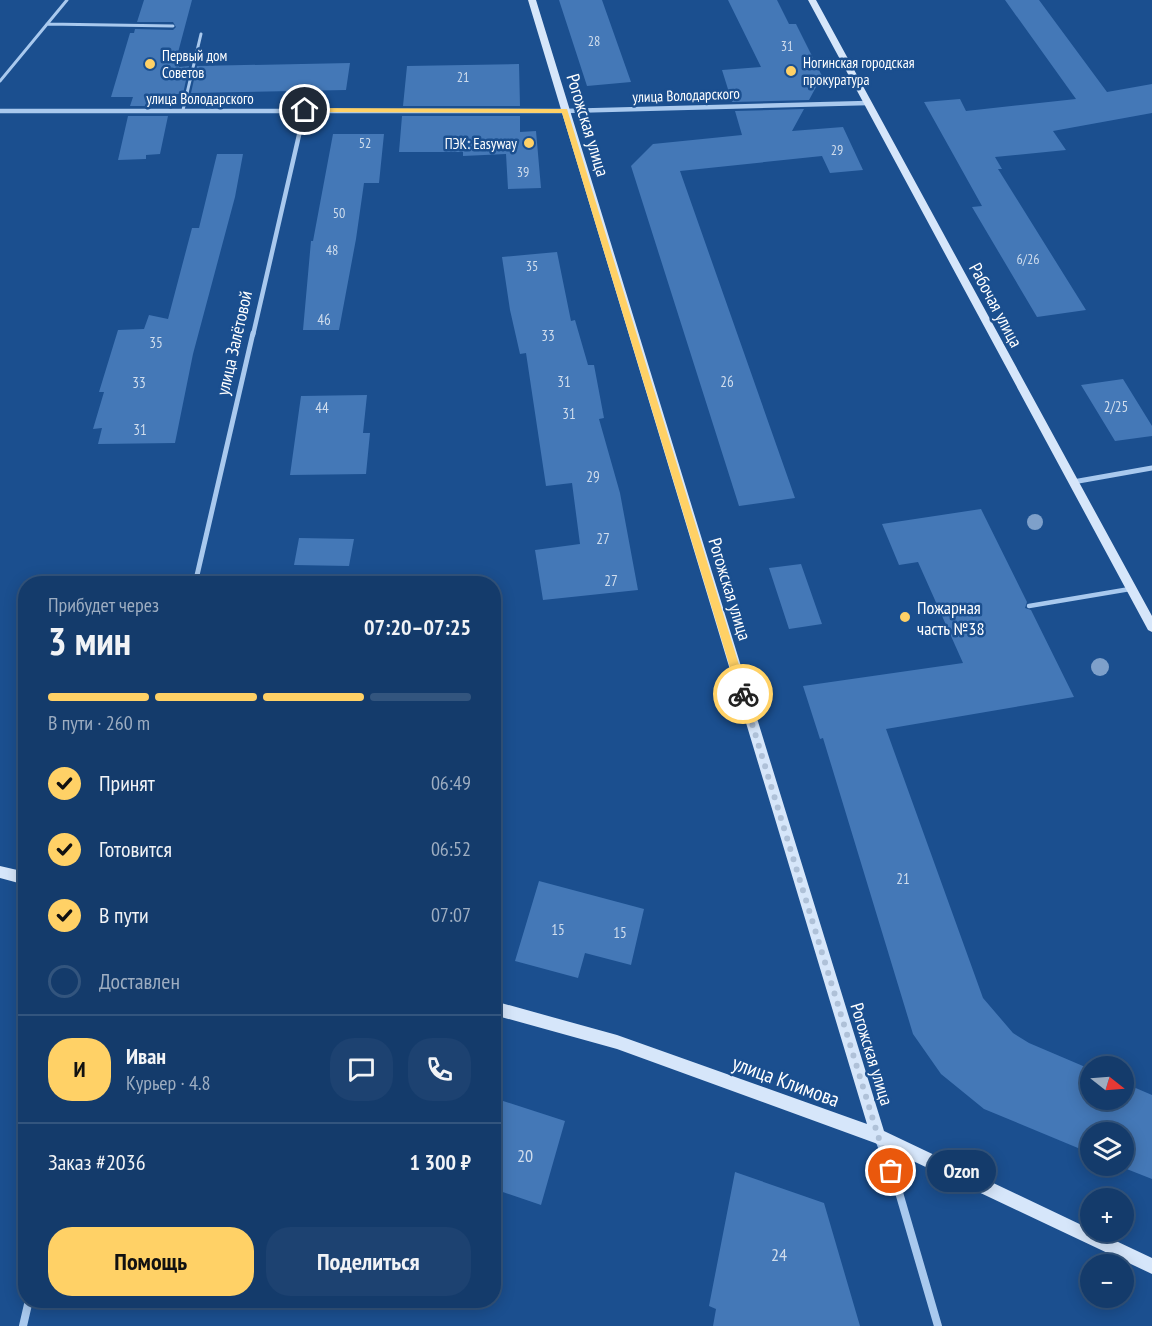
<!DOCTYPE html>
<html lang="ru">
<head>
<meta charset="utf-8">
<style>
  :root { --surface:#143b6b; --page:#1d4271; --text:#f1f3f6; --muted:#9dadc1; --line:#33557e; --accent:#ffd166 }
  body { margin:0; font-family:"PT Sans Narrow",sans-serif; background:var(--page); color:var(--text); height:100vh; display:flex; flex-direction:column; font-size:22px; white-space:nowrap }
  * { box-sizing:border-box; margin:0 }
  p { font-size:20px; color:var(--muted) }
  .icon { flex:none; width:33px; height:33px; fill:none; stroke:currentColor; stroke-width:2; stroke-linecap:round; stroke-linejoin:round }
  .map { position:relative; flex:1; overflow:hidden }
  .sheet { position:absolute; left:18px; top:576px; width:483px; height:732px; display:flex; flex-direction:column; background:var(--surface); border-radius:24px; box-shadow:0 3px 15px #0003,0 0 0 2px var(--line) }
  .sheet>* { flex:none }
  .needle { width:39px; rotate:107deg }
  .buttons { position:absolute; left:1080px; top:1056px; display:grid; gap:12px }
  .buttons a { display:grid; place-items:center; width:54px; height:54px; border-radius:50%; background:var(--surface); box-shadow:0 3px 15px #0003,0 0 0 2px var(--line); font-size:30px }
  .pin { position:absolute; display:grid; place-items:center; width:51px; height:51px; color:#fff; margin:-26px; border:3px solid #fff; border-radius:50%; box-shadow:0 2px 6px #0007 }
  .courier { position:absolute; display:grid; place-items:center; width:60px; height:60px; margin:-30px; border:4px solid #ffd166; border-radius:50%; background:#fff; color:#222; box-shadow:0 2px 8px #0007 }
  .bubble { position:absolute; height:42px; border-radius:21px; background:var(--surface); box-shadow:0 3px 15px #0003,0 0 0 2px var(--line); font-size:20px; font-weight:600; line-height:42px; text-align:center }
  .summary em { font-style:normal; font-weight:600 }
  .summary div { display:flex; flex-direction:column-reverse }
  .summary { display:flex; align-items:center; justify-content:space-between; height:102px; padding:0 30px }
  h1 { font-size:39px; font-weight:600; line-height:45px }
  .bar { display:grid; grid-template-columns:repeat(4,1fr); gap:9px 6px; align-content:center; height:72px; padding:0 30px }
  .bar i { height:8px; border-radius:4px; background:var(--line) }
  .bar .current { background:var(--accent) }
  .bar p { grid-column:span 4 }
  .line { display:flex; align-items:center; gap:15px; padding:0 30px; border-top:2px solid var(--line) }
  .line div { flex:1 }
  .round { display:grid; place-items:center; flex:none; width:63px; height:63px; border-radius:24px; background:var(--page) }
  ol { padding:0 30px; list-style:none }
  li { display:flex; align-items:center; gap:18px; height:66px }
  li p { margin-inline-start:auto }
  li .icon { padding:6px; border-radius:50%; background:var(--accent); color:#111; stroke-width:4 }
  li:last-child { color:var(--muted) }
  li i { width:33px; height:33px; border:3px solid var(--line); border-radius:50% }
  .action { display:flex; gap:12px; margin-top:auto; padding:12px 30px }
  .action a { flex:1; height:69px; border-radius:24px; background:var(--accent); color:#111; font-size:24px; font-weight:600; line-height:69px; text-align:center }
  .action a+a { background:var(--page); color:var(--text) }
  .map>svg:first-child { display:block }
</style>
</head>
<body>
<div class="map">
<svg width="1152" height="1326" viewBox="0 0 1152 1326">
  <rect width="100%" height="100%" fill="#1b4f8f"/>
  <path fill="#4478b7" d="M144 0H192L176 60 181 59 179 67 189 66 183 94H172L169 106H130L133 97H111L130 33H134L135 29 173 30 176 27 173 22H137Z
    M559 0H602L631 82 587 86Z
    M728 0H777L789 24H796L822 76 809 100 732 102 722 70 761 67Z
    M1005 0H1039L1107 92 1152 84V113L1053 131 1066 150 995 157 1002 169H998L1086 310 1037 317 972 207 982 206 924 102 960 99 966 111 1076 99Z
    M350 63 346 90 191 93 197 66Z
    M519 64 520 106H403L407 66Z
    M804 109 792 131 843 127 863 170 830 173 822 156 680 171 795 498 739 506 631 166 653 144 742 135 735 111Z
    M128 116H168L160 154 146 155V159L118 160Z
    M402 116H520V132L536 131 541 188 508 189 506 154 463 156V152H399Z
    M333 134H384L379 183H364L356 239 339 330H303L311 241H313Z
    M217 154H243L235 197 193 354 175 443 98 444 102 428 93 429 104 392H99L118 330 144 329 149 315 168 319 192 228H199Z
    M557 252 571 321 575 320 588 365H594L604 418 599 419 620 493 638 590 543 600 535 550 580 544 572 483 546 486 526 353 520 354 510 310 502 257Z
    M1123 379 1152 426V436L1115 441 1081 385Z
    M367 395 363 433H370L366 474 290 475 301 396Z
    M981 509 1027 602 1025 608 1031 610 1074 697 886 729 983 998 1013 1033 1029 1043 1090 1069V1100H1124V1083L1152 1095V1179L1119 1166H1124V1132H1090V1153L984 1109 941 1074 913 1034 823 738 820 739 803 686 963 663 918 562 899 565 882 524Z
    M299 538 354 539 349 566 294 565Z
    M801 564 822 624 789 629 769 568Z
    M539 881 644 909 631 965 585 953 578 978 515 961Z
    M494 1098 565 1121 541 1205 494 1189Z
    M735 1172 824 1203 860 1326H713L716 1309 709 1306Z"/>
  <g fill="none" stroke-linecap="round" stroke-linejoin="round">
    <path stroke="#a9c9ee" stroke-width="3" d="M47 24 173 26
      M0 81 67 0
      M183 110 201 34"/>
    <path stroke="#a9c9ee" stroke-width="4.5" d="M1029 606 1130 589"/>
    <path stroke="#a9c9ee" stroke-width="4.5" d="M0 111H565L868 103
      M253 335 305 109"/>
    <path stroke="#a9c9ee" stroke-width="5" d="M1073 482 1152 468
      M195 584 253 333"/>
    <path stroke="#a9c9ee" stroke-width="8" d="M879 1139 898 1189 938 1326
      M23 1326 29 1300"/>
    <path fill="#d6e6fa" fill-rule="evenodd" d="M528 0H536L884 1131 1090 1229V1232H1097L1152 1258V1274L875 1143 617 1049 494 1015V1001L617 1035 867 1124Z
      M808 0H816L1152 616V632L1148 630Z
      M0 866 26 872V885L0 878Z"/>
  </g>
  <g fill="#7ea0ca">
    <circle cx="1035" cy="522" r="8"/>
    <circle cx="1100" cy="667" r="9"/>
  </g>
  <path fill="#ffd166" d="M303 108 567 109 748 694 746 697 743 699 738 694 562 113 305 112Z"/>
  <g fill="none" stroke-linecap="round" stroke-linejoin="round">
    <path stroke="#afc1d8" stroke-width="6" stroke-dasharray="0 10.8" d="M743 694 878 1136 891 1171"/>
  </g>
  <g fill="#ffd166" stroke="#1b4f8f" stroke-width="2">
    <circle cx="150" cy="64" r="6"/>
    <circle cx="791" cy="71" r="6"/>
    <circle cx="529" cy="143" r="6"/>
    <circle cx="905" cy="617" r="6"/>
  </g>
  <g text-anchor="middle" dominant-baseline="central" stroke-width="5" stroke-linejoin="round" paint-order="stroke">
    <g font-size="14" fill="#d0dded">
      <text x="594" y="41">28</text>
      <text x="787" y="46">31</text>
      <text x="463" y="77">21</text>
      <text x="365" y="143">52</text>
      <text x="837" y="150">29</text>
      <text x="523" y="172">39</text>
      <text x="339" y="213">50</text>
      <text x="332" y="250">48</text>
      <text x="1028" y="259">6/26</text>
      <text x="532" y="266">35</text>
    </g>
    <g font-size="15" fill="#fff" stroke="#1b4f8f" text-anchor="start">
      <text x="162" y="55">Первый дом<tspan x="162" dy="17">Советов</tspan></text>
      <text x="803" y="62">Ногинская городская<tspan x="803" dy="17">прокуратура</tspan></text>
      <text x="517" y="143" text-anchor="end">ПЭК: Easyway</text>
    </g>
    <g font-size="15" fill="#fff" stroke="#1b4f8f">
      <text transform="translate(686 95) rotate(-2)">улица Володарского</text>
      <text x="200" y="98">улица Володарского</text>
    </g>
    <g font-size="15" fill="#d0dded">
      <text x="324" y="319">46</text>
      <text x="548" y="335">33</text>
      <text x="156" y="342">35</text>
      <text x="564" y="381">31</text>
      <text x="727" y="381">26</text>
      <text x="139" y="382">33</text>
      <text x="1116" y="406">2/25</text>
      <text x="322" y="407">44</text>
      <text x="569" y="413">31</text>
      <text x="140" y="429">31</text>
      <text x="593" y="476">29</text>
      <text x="603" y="538">27</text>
      <text x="611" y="580">27</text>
      <text x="903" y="878">21</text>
      <text x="558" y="929">15</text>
      <text x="620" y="932">15</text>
    </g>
    <g font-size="18" fill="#fff" stroke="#1b4f8f">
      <text transform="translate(588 125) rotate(73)">Рогожская улица</text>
      <text transform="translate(996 305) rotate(62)">Рабочая улица</text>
      <text transform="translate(234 343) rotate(-77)">улица Залётовой</text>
      <text transform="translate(730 589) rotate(73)">Рогожская улица</text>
      <text transform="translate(872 1054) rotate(73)">Рогожская улица</text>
    </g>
    <g font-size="18" fill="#fff" stroke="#1b4f8f" text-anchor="start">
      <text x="917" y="607">Пожарная<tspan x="917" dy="21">часть №38</tspan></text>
    </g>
    <g font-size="18" fill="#d0dded">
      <text x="525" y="1155">20</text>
      <text x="779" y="1254">24</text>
    </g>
    <g font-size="21" fill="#fff" stroke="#1b4f8f">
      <text transform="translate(786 1081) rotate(20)">улица Климова</text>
    </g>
  </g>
</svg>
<div class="buttons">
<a><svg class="needle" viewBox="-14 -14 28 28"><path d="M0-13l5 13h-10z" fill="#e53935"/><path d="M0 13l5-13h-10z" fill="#9dadc1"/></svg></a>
<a><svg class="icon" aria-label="layers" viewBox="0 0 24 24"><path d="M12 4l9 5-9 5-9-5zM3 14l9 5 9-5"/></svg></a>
<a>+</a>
<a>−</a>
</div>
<div class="pin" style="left:891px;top:1171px;background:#ea580c"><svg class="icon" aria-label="bag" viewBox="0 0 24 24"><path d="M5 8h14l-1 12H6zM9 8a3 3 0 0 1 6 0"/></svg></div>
<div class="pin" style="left:305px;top:110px;background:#1f2937"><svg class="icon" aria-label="home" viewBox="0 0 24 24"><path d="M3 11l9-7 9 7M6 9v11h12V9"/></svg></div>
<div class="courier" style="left:743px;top:694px"><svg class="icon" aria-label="bike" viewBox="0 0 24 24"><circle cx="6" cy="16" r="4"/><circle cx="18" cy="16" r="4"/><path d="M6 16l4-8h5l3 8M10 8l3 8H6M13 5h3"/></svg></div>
<div class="bubble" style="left:927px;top:1150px;width:69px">Ozon</div>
<section class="sheet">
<div class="summary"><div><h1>3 мин</h1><p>Прибудет через</p></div><em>07:20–07:25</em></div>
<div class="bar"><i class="current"></i><i class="current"></i><i class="current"></i><i></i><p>В пути · 260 m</p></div>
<ol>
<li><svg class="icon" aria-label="check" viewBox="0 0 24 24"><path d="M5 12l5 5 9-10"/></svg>Принят<p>06:49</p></li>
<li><svg class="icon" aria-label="check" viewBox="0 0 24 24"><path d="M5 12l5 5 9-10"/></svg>Готовится<p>06:52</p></li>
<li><svg class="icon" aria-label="check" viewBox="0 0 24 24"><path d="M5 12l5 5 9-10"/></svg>В пути<p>07:07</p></li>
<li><i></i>Доставлен</li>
</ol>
<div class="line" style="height:108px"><b class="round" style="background:var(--accent);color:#111">И</b><div><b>Иван</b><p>Курьер · 4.8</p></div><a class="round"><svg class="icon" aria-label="chat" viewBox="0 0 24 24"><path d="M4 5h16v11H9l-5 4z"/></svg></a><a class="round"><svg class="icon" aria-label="phone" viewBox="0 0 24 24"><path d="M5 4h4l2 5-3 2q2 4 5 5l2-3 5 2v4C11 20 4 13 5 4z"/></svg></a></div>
<div class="line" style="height:78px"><div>Заказ #2036</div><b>1 300 ₽</b></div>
<div class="action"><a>Помощь</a><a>Поделиться</a></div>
</section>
</div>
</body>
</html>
